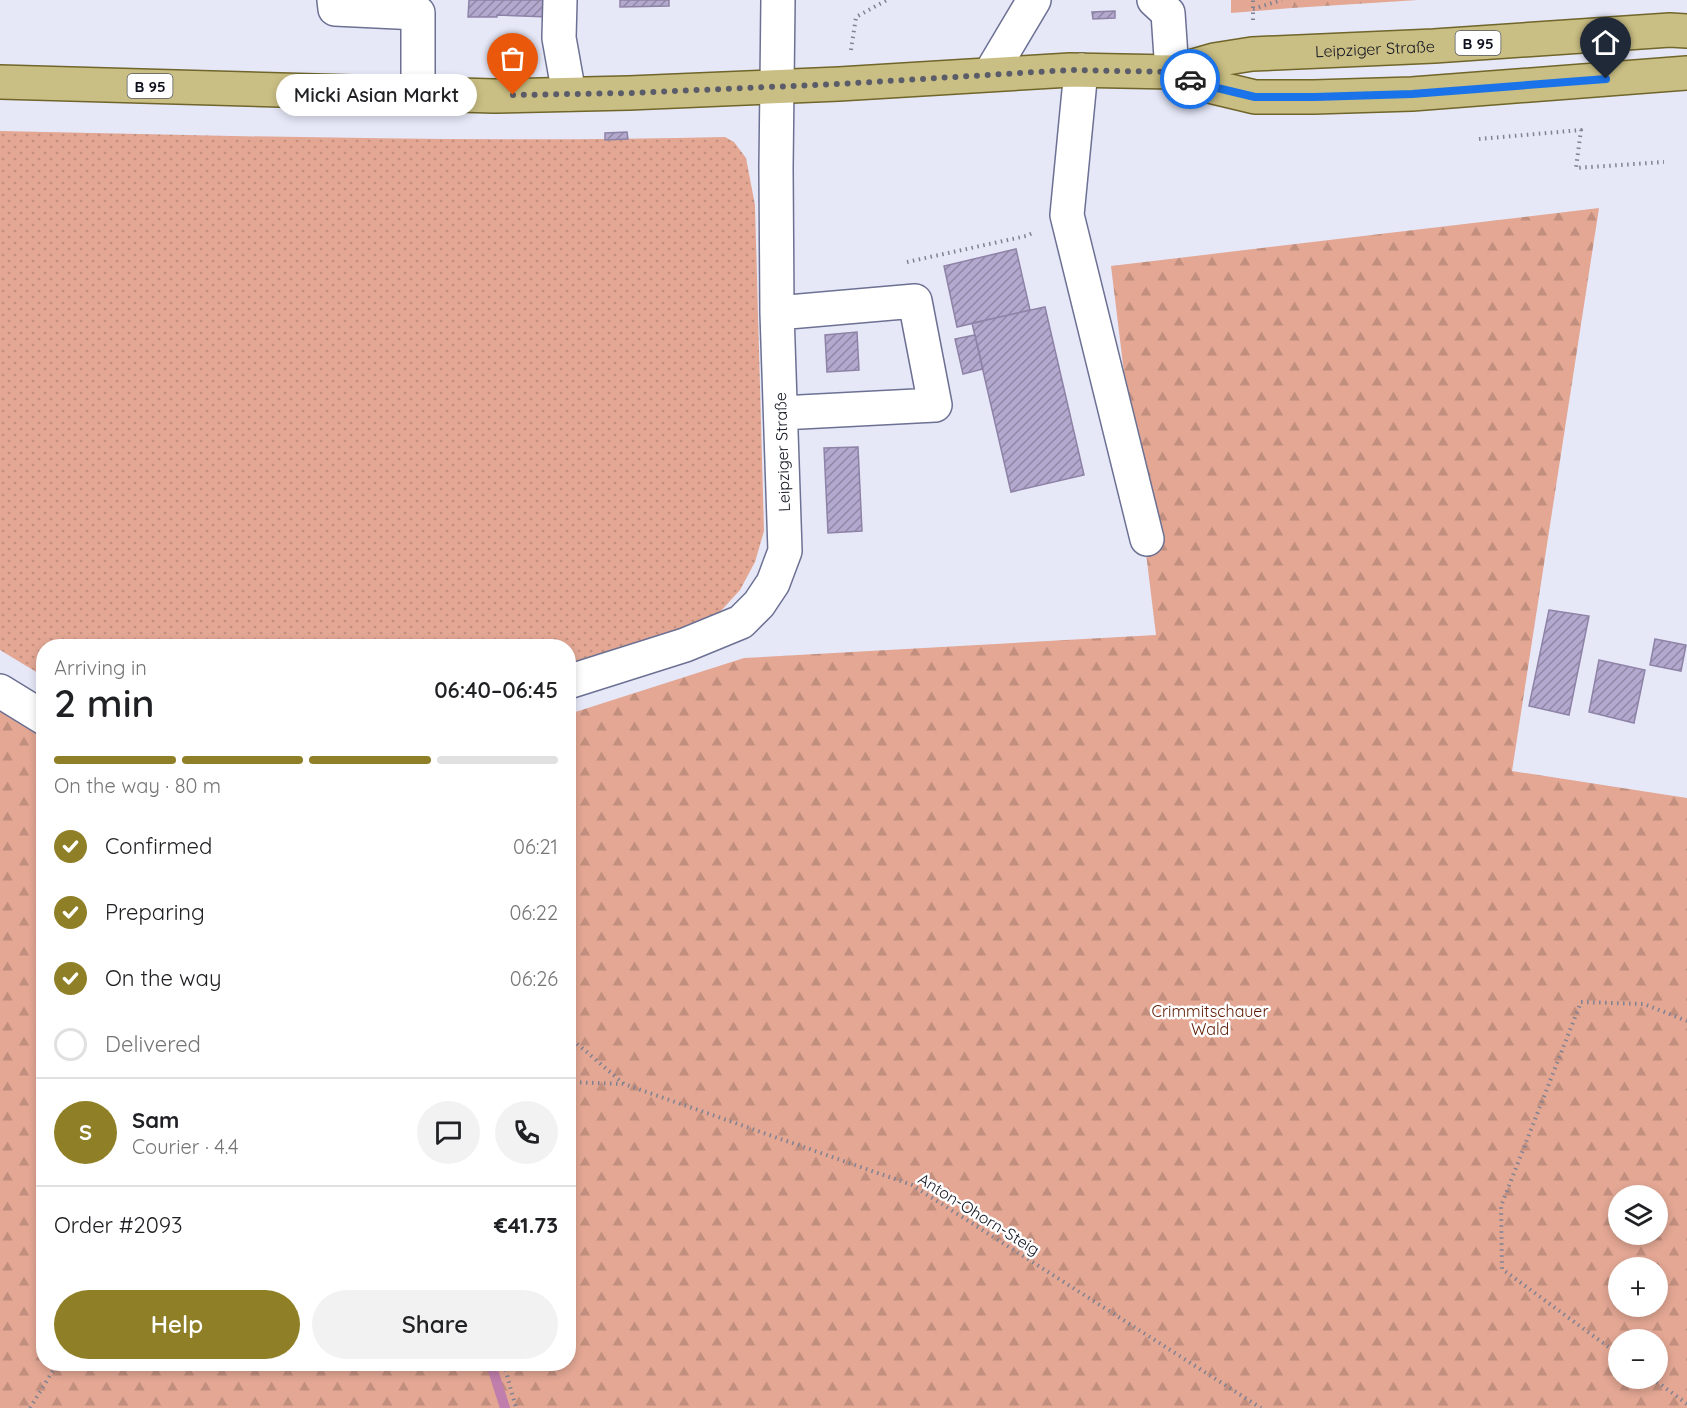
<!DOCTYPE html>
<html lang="en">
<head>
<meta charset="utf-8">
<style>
  :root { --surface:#fff; --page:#f2f2f2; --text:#202124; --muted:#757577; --line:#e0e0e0; --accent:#8f7f26 }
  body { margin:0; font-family:Quicksand,sans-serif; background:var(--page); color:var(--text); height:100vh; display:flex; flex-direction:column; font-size:22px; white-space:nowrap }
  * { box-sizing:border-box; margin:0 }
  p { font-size:20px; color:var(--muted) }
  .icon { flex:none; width:33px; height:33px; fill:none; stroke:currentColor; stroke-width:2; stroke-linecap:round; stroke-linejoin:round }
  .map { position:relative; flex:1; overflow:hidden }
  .panel { position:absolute; left:36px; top:639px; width:540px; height:732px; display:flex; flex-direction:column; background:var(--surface); border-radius:24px; box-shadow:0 3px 9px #0003 }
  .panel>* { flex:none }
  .controls { position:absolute; left:1608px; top:1185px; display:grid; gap:12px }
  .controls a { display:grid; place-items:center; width:60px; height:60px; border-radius:50%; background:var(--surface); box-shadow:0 3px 9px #0003; font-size:30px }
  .pin { position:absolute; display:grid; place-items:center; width:51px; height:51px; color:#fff; margin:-62px -26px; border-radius:50% 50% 50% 0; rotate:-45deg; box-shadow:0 0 6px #0007 }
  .pin .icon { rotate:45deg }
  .courier { position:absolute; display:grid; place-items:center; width:60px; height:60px; margin:-30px; border:4px solid #1a73e8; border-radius:50%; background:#fff; color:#222; box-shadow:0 2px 8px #0007 }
  .bubble { position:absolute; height:42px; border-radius:21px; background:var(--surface); box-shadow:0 3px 9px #0003; font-size:20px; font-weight:600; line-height:42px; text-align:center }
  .summary em { font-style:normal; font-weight:600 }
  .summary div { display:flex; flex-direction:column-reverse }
  .summary { display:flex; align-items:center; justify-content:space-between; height:102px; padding:0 18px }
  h1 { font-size:39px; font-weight:600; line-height:45px }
  .bar { display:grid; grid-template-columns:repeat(4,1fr); gap:9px 6px; align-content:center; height:72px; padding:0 18px }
  .bar i { height:8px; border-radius:4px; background:var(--line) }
  .bar .on { background:var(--accent) }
  .bar p { grid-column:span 4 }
  .line { display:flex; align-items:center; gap:15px; padding:0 18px; border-top:2px solid var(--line) }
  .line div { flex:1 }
  .round { display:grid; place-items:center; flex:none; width:63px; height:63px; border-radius:32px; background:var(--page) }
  ol { padding:0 18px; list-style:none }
  li { display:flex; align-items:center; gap:18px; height:66px }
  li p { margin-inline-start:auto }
  li .icon { padding:6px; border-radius:50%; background:var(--accent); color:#fff; stroke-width:4 }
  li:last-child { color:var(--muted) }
  li i { width:33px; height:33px; border:3px solid var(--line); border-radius:50% }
  .cta { display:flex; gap:12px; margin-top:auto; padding:12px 18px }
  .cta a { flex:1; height:69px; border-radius:36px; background:var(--accent); color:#fff; font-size:24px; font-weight:600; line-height:69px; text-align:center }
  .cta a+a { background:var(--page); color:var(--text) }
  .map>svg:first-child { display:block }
</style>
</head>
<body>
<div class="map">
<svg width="1687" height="1408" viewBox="0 0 1687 1408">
  <defs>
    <pattern id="grass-dots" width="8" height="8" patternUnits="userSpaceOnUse" patternTransform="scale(1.5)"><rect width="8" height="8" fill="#e3a794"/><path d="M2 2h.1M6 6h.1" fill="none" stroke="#c28f7f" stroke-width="1.8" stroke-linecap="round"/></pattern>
    <pattern id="forest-firs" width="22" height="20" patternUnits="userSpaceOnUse" patternTransform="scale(1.5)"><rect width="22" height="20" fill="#e3a794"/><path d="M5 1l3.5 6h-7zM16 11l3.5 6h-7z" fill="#c28f7f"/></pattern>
    <pattern id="building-hatch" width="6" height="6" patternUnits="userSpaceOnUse" patternTransform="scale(1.5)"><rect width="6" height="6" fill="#b3a8cd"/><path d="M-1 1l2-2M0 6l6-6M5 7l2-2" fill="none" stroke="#9087a6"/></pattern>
  </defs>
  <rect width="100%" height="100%" fill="#e6e8f8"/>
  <path fill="url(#grass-dots)" d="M0 131C242 136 483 143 725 137L734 142 746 158 755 205 764 531 755 562 740 590 719 613 692 627 569 665 568 646H44L43 676 0 650Z"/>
  <path fill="url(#forest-firs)" fill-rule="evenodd" d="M1293 0H1418L1292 8Z
    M1599 208 1512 771 1687 798V1408H0V702L43 728 44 1364H568L569 714 744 658 1156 635 1111 266ZM1618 1196H1658V1234H1618ZM1618 1268H1658V1306H1618ZM1618 1340H1658V1378H1618Z"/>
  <path fill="#e3a794" d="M1231 0H1293L1292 8 1231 13Z"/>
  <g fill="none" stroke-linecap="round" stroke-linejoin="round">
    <path stroke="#bf7eab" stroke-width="10" d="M491 1364 505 1408"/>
  </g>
  <path fill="url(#building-hatch)" stroke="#8e83a7" stroke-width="1.5" d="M469 0H549L548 17 497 15V17H468Z
    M620 0H669V6L620 7Z
    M1115 11V18L1093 19 1092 12Z
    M627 132 628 139 605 140V133Z
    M1016 249 1030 310 957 327 944 266Z
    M1045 307 1084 475 1011 492 972 323Z
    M857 332 859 370 827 372 825 335Z
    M975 335 983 369 963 374 955 339Z
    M858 447 862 531 828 533 824 448Z
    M1549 610 1589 616 1569 715 1529 706Z
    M1655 639 1686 645 1681 671 1650 665Z
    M1599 660 1645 670 1634 723 1589 712Z"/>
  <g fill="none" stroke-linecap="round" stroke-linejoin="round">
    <defs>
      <path id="minor" d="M334 0 335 9 418 13V93
        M560 0 559 38 569 94
        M1154 0 1168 13 1172 72
        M1081 70 1067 215 1147 539
        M990 74 1034 0
        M777 313 915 301 935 405 781 413
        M568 682 685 645 741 622 759 604 773 583 785 551 777 313 776 168 778 0
        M0 691 44 718"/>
      <g id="major">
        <path d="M1172 72 1213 87 1255 97H1314L1412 94 1687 73"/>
        <path id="s1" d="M0 82 494 96 629 93 839 84 1070 70 1172 72 1214 60 1252 54 1434 46 1670 30 1687 31"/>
      </g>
    </defs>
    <use href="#minor" stroke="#6c7193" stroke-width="36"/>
    <use href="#major" stroke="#70652a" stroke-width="36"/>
    <path stroke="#808291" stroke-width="4" stroke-dasharray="1.5 4.5" stroke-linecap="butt" d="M1253 9 1282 0
      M1253 20V0
      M851 50 856 17 887 0
      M1479 139 1581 130 1576 168 1664 162
      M907 262 1026 236 1035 232
      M568 1036 624 1084 912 1185 1261 1408
      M568 1082 623 1084
      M1618 1354 1502 1269 1501 1206 1581 1002 1644 1004 1687 1021
      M504 1364 516 1408
      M1652 1378 1687 1404
      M30 1408 57 1364"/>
    <use href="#minor" stroke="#fff" stroke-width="33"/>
    <use href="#major" stroke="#c9be83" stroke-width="33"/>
  </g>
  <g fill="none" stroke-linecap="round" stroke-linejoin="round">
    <path stroke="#5a5c6a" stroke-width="6" stroke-dasharray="0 10.8" d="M513 95 629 93 839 84 1070 70 1172 72 1190 79"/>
    <path stroke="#1a73e8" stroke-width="8" d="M1190 79 1213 87 1255 97H1314L1412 94 1606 79"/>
  </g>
  <g text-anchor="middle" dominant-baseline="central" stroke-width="5" stroke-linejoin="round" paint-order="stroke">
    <g fill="#fff" stroke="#565861" stroke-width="1.5">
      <rect x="1455.5" y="31" width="45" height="24" rx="4.5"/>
      <rect x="127.5" y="74" width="45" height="24" rx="4.5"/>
    </g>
    <g font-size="15" font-weight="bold" fill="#0e101d">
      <text x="1478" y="43">B 95</text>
      <text x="150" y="86">B 95</text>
    </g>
    <g font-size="16" fill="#0e101d" stroke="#fff">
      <text stroke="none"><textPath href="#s1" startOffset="1378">Leipziger Straße</textPath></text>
      <text transform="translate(782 452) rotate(-92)">Leipziger Straße</text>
      <text transform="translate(979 1214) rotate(32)">Anton-Ohorn-Steig</text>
    </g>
    <g font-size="16" fill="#5c1900" stroke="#fff">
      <text x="1210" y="1011">Crimmitschauer<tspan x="1210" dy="18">Wald</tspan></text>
    </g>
  </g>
</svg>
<div class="controls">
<a><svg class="icon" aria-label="layers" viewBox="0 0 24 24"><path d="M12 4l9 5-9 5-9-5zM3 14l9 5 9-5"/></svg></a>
<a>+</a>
<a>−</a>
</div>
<div class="pin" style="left:513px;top:95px;background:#ea580c"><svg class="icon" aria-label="bag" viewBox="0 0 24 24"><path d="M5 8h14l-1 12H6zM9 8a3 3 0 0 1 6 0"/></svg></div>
<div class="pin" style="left:1606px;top:79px;background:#1f2937"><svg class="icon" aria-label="home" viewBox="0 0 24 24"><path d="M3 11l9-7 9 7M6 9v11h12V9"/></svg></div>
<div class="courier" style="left:1190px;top:79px"><svg class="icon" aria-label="car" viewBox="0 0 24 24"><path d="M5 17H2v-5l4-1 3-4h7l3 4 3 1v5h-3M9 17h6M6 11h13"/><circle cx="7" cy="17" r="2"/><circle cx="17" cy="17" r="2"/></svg></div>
<div class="bubble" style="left:276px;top:74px;width:201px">Micki Asian Markt</div>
<section class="panel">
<div class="summary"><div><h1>2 min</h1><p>Arriving in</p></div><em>06:40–06:45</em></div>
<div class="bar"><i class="on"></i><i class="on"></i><i class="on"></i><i></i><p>On the way · 80 m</p></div>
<ol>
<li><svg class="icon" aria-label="check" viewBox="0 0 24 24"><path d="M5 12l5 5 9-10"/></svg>Confirmed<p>06:21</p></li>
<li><svg class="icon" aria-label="check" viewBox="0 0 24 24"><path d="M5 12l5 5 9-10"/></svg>Preparing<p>06:22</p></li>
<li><svg class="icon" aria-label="check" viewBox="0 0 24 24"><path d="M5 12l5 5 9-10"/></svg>On the way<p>06:26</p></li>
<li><i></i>Delivered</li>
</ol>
<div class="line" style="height:108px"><b class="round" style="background:var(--accent);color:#fff">S</b><div><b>Sam</b><p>Courier · 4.4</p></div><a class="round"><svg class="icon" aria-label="chat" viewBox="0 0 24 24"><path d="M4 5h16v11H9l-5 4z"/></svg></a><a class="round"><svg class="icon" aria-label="phone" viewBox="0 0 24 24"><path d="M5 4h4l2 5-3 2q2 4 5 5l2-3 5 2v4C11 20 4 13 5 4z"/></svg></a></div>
<div class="line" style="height:78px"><div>Order #2093</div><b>€41.73</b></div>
<div class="cta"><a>Help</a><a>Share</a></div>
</section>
</div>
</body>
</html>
